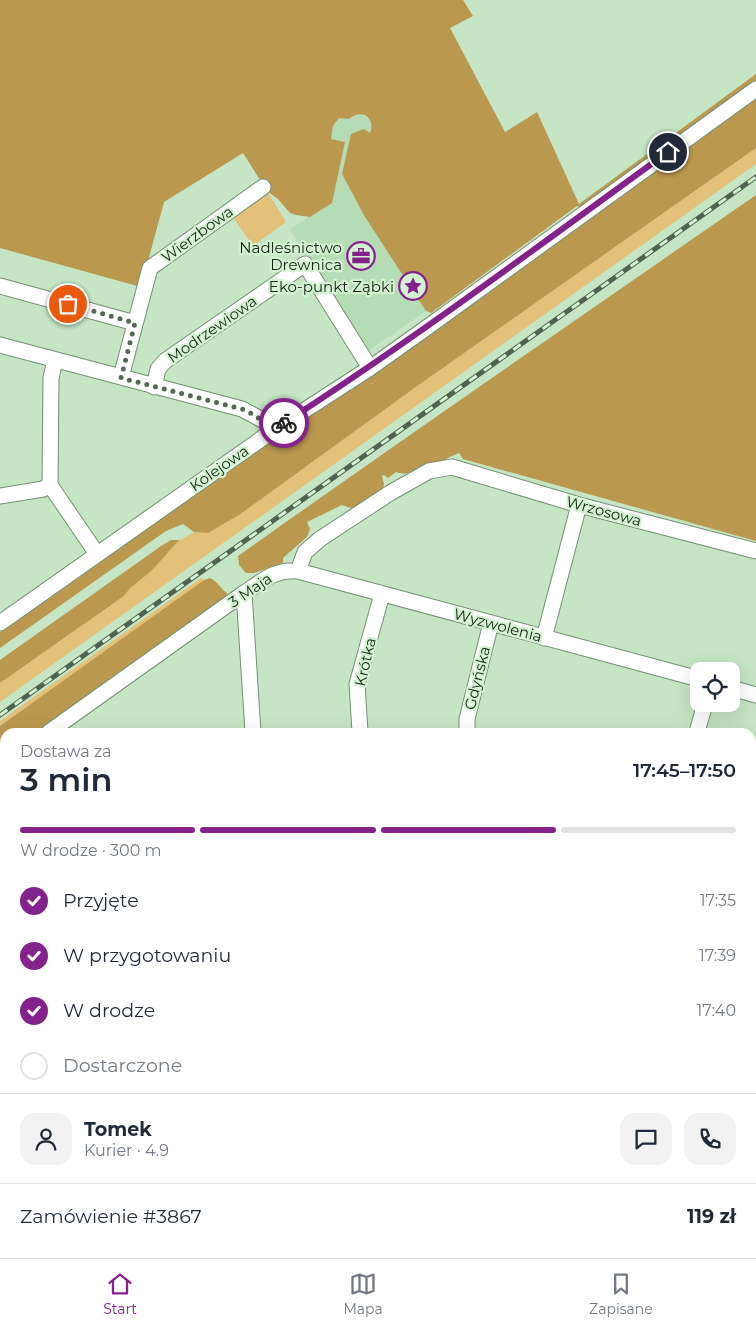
<!DOCTYPE html>
<html lang="pl">
<head>
<meta charset="utf-8">
<style>
  :root { --surface:#fff; --page:#f2f2f3; --text:#1f2937; --muted:#747a83; --line:#e0e1e3; --accent:#84228c }
  body { margin:0; font-family:Montserrat,sans-serif; background:var(--page); color:var(--text); height:100vh; display:flex; flex-direction:column; font-size:19px; white-space:nowrap }
  * { box-sizing:border-box; margin:0 }
  p { font-size:16px; color:var(--muted) }
  .icon { flex:none; width:28px; height:28px; fill:none; stroke:currentColor; stroke-width:2; stroke-linecap:round; stroke-linejoin:round }
  .map { position:relative; flex:1; overflow:hidden }
  .drawer { position:absolute; left:0px; top:728px; width:756px; height:531px; display:flex; flex-direction:column; background:var(--surface); border-radius:15px 15px 0 0; box-shadow:0 5px 20px #0002 }
  .drawer>* { flex:none }
  .fabs { position:absolute; left:690px; top:662px; display:grid; gap:10px }
  .fabs a { display:grid; place-items:center; width:50px; height:50px; border-radius:10px; background:var(--surface); box-shadow:0 5px 20px #0002; font-size:25px }
  .pin { position:absolute; display:grid; place-items:center; width:42px; height:42px; color:#fff; margin:-21px; border:2px solid #fff; border-radius:50%; box-shadow:0 1px 5px #0007 }
  .courier { position:absolute; display:grid; place-items:center; width:50px; height:50px; margin:-25px; border:4px solid #84228c; border-radius:50%; background:#fff; color:#222; box-shadow:0 1px 6px #0007 }
  .head em { font-style:normal; font-weight:600 }
  .head div { display:flex; flex-direction:column-reverse }
  .head { display:flex; align-items:center; justify-content:space-between; height:85px; padding:0 20px }
  h1 { font-size:32px; font-weight:600; line-height:38px }
  .bar { display:grid; grid-template-columns:repeat(4,1fr); gap:8px 5px; align-content:center; height:60px; padding:0 20px }
  .bar i { height:6px; border-radius:4px; background:var(--line) }
  .bar .active { background:var(--accent) }
  .bar p { grid-column:span 4 }
  .line { display:flex; align-items:center; gap:12px; padding:0 20px; border-top:1px solid var(--line) }
  .line div { flex:1 }
  .round { display:grid; place-items:center; flex:none; width:52px; height:52px; border-radius:15px; background:var(--page) }
  ol { padding:0 20px; list-style:none }
  li { display:flex; align-items:center; gap:15px; height:55px }
  li p { margin-inline-start:auto }
  li .icon { padding:5px; border-radius:50%; background:var(--accent); color:#fff; stroke-width:4 }
  li:last-child { color:var(--muted) }
  li i { width:28px; height:28px; border:2px solid var(--line); border-radius:50% }
  .tab-bar { display:flex; justify-content:space-around; align-items:center; height:70px; border-top:1px solid var(--line); background:var(--surface); font-size:14px; color:var(--muted) }
  .tab-bar a { display:grid; justify-items:center; gap:2px }
  .tab-bar .active { color:var(--accent) }
  .map>svg:first-child { display:block }
</style>
</head>
<body>
<div class="map">
<svg width="756" height="1258" viewBox="0 0 756 1258">
  <rect width="100%" height="100%" fill="#c5e5c4"/>
  <path fill="#b6dcb5" d="M360 114 366 116 371 121 372 127 370 133 342 174 365 217 426 311 365 353 290 229 332 203 345 142 331 139 333 126 339 118 349 119 354 115Z"/>
  <path fill="#e3c17b" d="M756 148V164L0 702V683L124 596 129 588 151 571 168 550 180 540 194 532 208 533 239 515 420 384Z
    M267 191 286 222 253 246 232 216Z
    M201 578 204 580 201 583 0 726V721Z
    M183 1254H455V1258H183Z"/>
  <path fill="#bb984f" d="M0 0H463L473 16 450 28 505 132 537 112 579 204 756 74V84L582 208 577 206 431 313 426 311 365 217 342 174 351 134 364 129 370 133C376 117 361 108 349 119L339 118 333 126 331 139 345 142 332 203 310 217 296 215 290 213 278 199 267 191 243 153 164 202 141 287 0 248Z
    M756 95V148L420 384 239 515 208 533 194 532 183 524 166 531 0 648V632L133 536Z
    M756 195V541L463 459 459 453C441 460 417 479 396 472L388 478 384 475 382 476 384 484 383 489 369 501 351 508 342 505 307 522 310 529 307 537 283 558V563L254 573H246L239 565 238 556C410 434 583 315 756 195Z
    M171 540H180C169 549 161 562 150 572 141 580 131 585 124 596L0 683V660L161 546Z
    M210 578C217 581 221 589 227 593L225 599 38 732H5V756L0 760V726L204 580Z"/>
  <g fill="none" stroke-linecap="round" stroke-linejoin="round">
    <defs>
      <path id="minor" d="M0 286 135 323
        M0 345 242 409 266 422 271 432
        M55 360 51 378 50 485 97 554
        M121 377 150 268 263 187
        M154 387 158 369 165 361 305 264 370 368
        M0 496 43 489 50 485
        M298 571 305 552 320 539 390 493 429 471 452 467 579 505 756 551
        M244 593 253 732
        M0 623 271 432 370 368 429 326 756 89
        M544 638 579 505
        M731 688 756 695
        M49 732 244 593C263 581 274 569 298 571L699 679
        M360 732 357 684 382 594
        M467 732V719L491 623
        M697 732 705 704
        M0 767 5 764
        M0 953 5 949
        M751 1055H756
        M0 1088H5
        M0 1108H5
        M0 1227 5 1234
        M19 1254 22 1258
        M712 1254 713 1258
        M532 1258 533 1254"/>
    </defs>
    <use href="#minor" stroke="#749173" stroke-width="17"/>
    <use href="#minor" stroke="#fff" stroke-width="15"/>
    <defs>
      <path id="rail" d="M0 715 756 177"/>
    </defs>
    <use href="#rail" stroke="#506350" stroke-width="5"/>
    <use href="#rail" stroke="#d2f2d1" stroke-width="3" stroke-dasharray="9" stroke-linecap="butt"/>
  </g>
  <g fill="none" stroke-linecap="round" stroke-linejoin="round">
    <path stroke="#556855" stroke-width="5" stroke-dasharray="0 9" d="M68 304 135 323 121 378 242 409C255 415 264 420 271 432L284 423"/>
    <path stroke="#84228c" stroke-width="6" d="M284 423C416 338 541 244 668 152"/>
  </g>
  <defs>
    <symbol id="office-ring" viewBox="-11 -11 22 22"><circle r="9.5" fill="#d2f2d1" stroke="#84228c" stroke-width="1.5"/><path d="M-6-3h4V-5.5h4V-3h4V5H-6ZM-1-4.5V-3h2v-1.5ZM-6 0V1H6V0Z" fill="#84228c"/></symbol>
    <symbol id="sight-ring" viewBox="-11 -11 22 22"><circle r="9.5" fill="#d2f2d1" stroke="#84228c" stroke-width="1.5"/><path d="M0-6L1.8-2.2L6-1.7L2.9 1.2L3.7 5.4L0 3.3L-3.7 5.4L-2.9 1.2L-6-1.7L-1.8-2.2Z" fill="#84228c"/></symbol>
  </defs>
  <g fill-rule="evenodd">
    <use href="#office-ring" x="345" y="240" width="32" height="32"/>
    <use href="#sight-ring" x="397" y="270" width="32" height="32"/>
  </g>
  <g text-anchor="middle" dominant-baseline="central" stroke-width="4.5" stroke-linejoin="round" paint-order="stroke">
    <g font-size="15" fill="#192519" stroke="#d2f2d1">
      <text transform="translate(197 234) rotate(-36)">Wierzbowa</text>
      <text transform="translate(212 329) rotate(-35)">Modrzewiowa</text>
      <text transform="translate(219 468) rotate(-35)">Kolejowa</text>
      <text transform="translate(604 511) rotate(15)">Wrzosowa</text>
      <text transform="translate(250 590) rotate(-34)">3 Maja</text>
      <text transform="translate(498 625) rotate(15)">Wyzwolenia</text>
      <text transform="translate(365 662) rotate(-77)">Krótka</text>
      <text transform="translate(477 678) rotate(-76)">Gdyńska</text>
    </g>
    <g font-size="15" fill="#192519" stroke="#d2f2d1" text-anchor="end">
      <text x="342" y="247">Nadleśnictwo<tspan x="342" dy="17">Drewnica</tspan></text>
      <text x="394" y="286">Eko-punkt Ząbki</text>
    </g>
  </g>
</svg>
<div class="fabs">
<a><svg class="icon" aria-label="locate" viewBox="0 0 24 24"><circle cx="12" cy="12" r="6"/><path d="M12 2v4M12 18v4M2 12h4M18 12h4"/></svg></a>
</div>
<div class="pin" style="left:68px;top:304px;background:#ea580c"><svg class="icon" aria-label="bag" viewBox="0 0 24 24"><path d="M5 8h14l-1 12H6zM9 8a3 3 0 0 1 6 0"/></svg></div>
<div class="pin" style="left:668px;top:152px;background:#1f2937"><svg class="icon" aria-label="home" viewBox="0 0 24 24"><path d="M3 11l9-7 9 7M6 9v11h12V9"/></svg></div>
<div class="courier" style="left:284px;top:423px"><svg class="icon" aria-label="bike" viewBox="0 0 24 24"><circle cx="6" cy="16" r="4"/><circle cx="18" cy="16" r="4"/><path d="M6 16l4-8h5l3 8M10 8l3 8H6M13 5h3"/></svg></div>
<section class="drawer">
<div class="head"><div><h1>3 min</h1><p>Dostawa za</p></div><em>17:45–17:50</em></div>
<div class="bar"><i class="active"></i><i class="active"></i><i class="active"></i><i></i><p>W drodze · 300 m</p></div>
<ol>
<li><svg class="icon" aria-label="check" viewBox="0 0 24 24"><path d="M5 12l5 5 9-10"/></svg>Przyjęte<p>17:35</p></li>
<li><svg class="icon" aria-label="check" viewBox="0 0 24 24"><path d="M5 12l5 5 9-10"/></svg>W przygotowaniu<p>17:39</p></li>
<li><svg class="icon" aria-label="check" viewBox="0 0 24 24"><path d="M5 12l5 5 9-10"/></svg>W drodze<p>17:40</p></li>
<li><i></i>Dostarczone</li>
</ol>
<div class="line" style="height:90px"><a class="round"><svg class="icon" aria-label="person" viewBox="0 0 24 24"><circle cx="12" cy="8" r="4"/><path d="M4 21q1-7 8-7t8 7"/></svg></a><div><b>Tomek</b><p>Kurier · 4.9</p></div><a class="round"><svg class="icon" aria-label="chat" viewBox="0 0 24 24"><path d="M4 5h16v11H9l-5 4z"/></svg></a><a class="round"><svg class="icon" aria-label="phone" viewBox="0 0 24 24"><path d="M5 4h4l2 5-3 2q2 4 5 5l2-3 5 2v4C11 20 4 13 5 4z"/></svg></a></div>
<div class="line" style="height:65px"><div>Zamówienie #3867</div><b>119 zł</b></div>
</section>
</div>
<nav class="tab-bar">
<a class="active"><svg class="icon" aria-label="home" viewBox="0 0 24 24"><path d="M3 11l9-7 9 7M6 9v11h12V9"/></svg>Start</a>
<a><svg class="icon" aria-label="map" viewBox="0 0 24 24"><path d="M3 6l6-2 6 2 6-2v14l-6 2-6-2-6 2zM9 4v14M15 6v14"/></svg>Mapa</a>
<a><svg class="icon" aria-label="saved" viewBox="0 0 24 24"><path d="M7 4h10v16l-5-4-5 4z"/></svg>Zapisane</a>
</nav>
</body>
</html>
